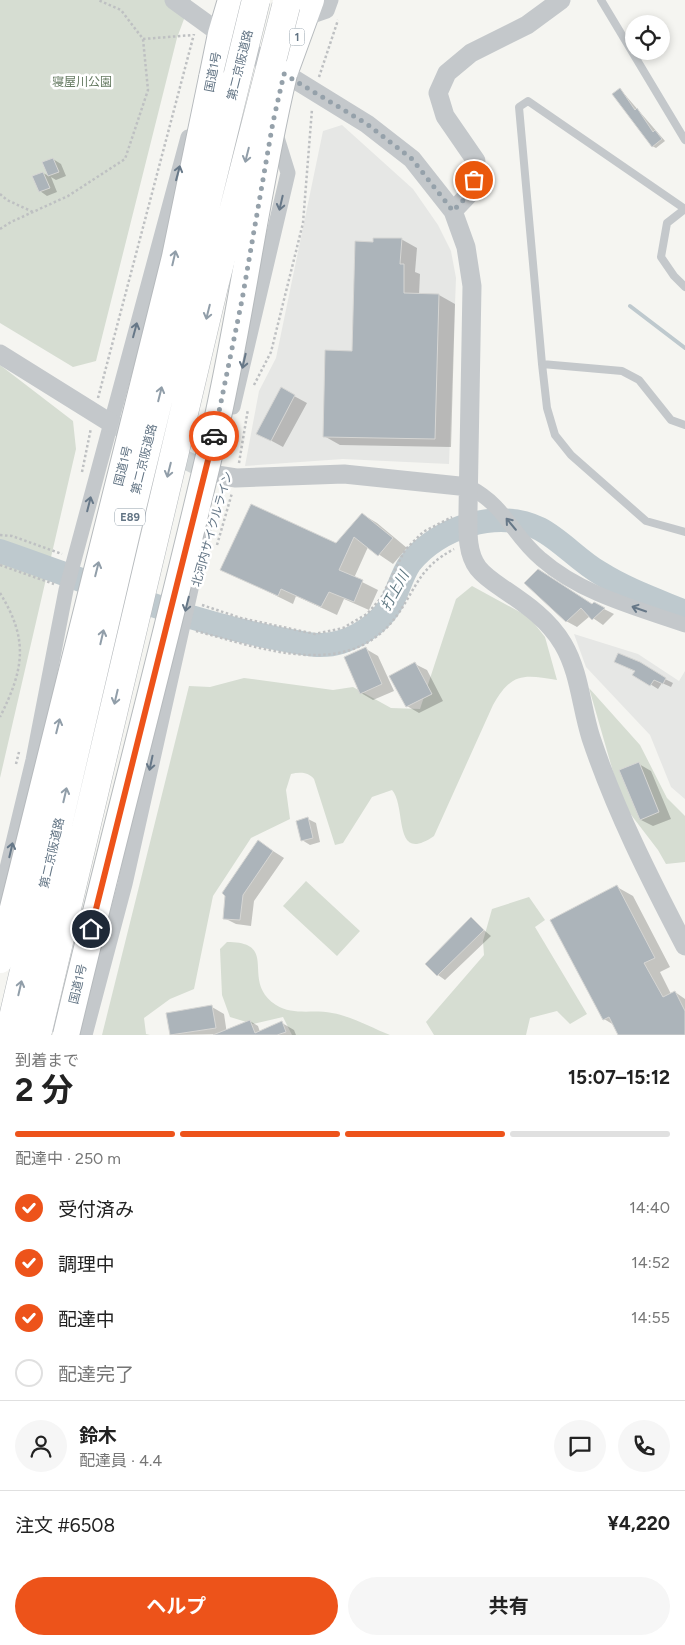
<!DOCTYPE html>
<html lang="ja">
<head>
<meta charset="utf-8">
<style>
  :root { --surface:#fff; --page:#f6f6f6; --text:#222; --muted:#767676; --line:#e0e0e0; --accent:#ed531a }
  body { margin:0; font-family:Figtree,"Noto Sans JP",sans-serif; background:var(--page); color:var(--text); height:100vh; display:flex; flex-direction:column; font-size:19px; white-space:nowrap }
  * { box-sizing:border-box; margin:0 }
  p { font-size:16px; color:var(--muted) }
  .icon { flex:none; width:28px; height:28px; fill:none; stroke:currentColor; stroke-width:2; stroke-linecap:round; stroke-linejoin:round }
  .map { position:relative; height:1035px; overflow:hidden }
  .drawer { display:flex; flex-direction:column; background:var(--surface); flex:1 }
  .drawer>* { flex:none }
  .controls { position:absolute; left:625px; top:15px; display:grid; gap:10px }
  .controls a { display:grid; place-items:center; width:45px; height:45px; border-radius:50%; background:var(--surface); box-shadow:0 2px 8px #0003; font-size:25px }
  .pin { position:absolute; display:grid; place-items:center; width:42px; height:42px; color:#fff; margin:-21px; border:2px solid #fff; border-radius:50%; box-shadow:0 1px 5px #0007 }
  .courier { position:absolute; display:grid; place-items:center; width:50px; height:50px; margin:-25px; border:4px solid #ed531a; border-radius:50%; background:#fff; color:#222; box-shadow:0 1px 6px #0007 }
  .overview em { font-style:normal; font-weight:700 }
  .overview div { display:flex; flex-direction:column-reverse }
  .overview { display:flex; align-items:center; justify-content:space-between; height:85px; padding:0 15px }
  h1 { font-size:32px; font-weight:700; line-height:38px }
  .bar { display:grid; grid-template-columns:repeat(4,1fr); gap:8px 5px; align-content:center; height:60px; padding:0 15px }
  .bar i { height:6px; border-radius:4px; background:var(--line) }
  .bar .current { background:var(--accent) }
  .bar p { grid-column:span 4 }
  .line { display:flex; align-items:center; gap:12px; padding:0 15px; border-top:1px solid var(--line) }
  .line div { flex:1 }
  .round { display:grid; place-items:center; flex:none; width:52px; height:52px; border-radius:26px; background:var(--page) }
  ol { padding:0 15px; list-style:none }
  li { display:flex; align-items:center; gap:15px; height:55px }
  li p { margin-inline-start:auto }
  li .icon { padding:5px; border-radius:50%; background:var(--accent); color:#fff; stroke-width:4 }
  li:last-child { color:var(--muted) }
  li i { width:28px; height:28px; border:2px solid var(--line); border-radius:50% }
  .action { display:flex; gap:10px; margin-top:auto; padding:10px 15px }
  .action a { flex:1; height:58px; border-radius:30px; background:var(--accent); color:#fff; font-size:20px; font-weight:700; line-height:58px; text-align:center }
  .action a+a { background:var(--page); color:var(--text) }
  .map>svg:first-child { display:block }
</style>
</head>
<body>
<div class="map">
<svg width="685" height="1035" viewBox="0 0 685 1035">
  <rect width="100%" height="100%" fill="#f5f5f1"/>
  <path fill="#e6e7e5" d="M342 125 413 189 438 225 451 251 456 278 449 464 343 459 245 466 259 391 276 358 323 131Z
    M574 634 638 654 679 681 685 671V799L671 787 650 735 586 667Z"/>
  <path fill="#d6ddd2" d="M0 0H191L177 38 96 361 73 367 0 323Z
    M0 365 73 421 76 449 0 778Z
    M472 586 529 617 545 637 557 680C523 674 511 673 493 705L434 836C392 865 407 807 392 790L372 797 343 843 335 845 314 779C308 772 300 772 291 774L286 790 290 819 251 838 213 896 194 989 170 999 144 1018 146 1034 150 1035H102L189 686 210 687 244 678 333 690 353 687 391 708 420 709 456 599Z
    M589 688 640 745 667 798 685 816V862L666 864 658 850 622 803Z
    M306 881 360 931 337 956 283 906Z
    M529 897 545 920 535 927 587 1014 570 1024 557 1011 530 1018 526 1035H434L426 1022 484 955 483 941 492 909Z
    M227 942C281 942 239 981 276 1005 293 1016 313 1009 332 1013 351 1016 372 1028 390 1035H292L283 1017 253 1024 230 1017 222 995 220 949Z"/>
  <path fill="#0003" d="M620 89 665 141 656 148 652 146Z
    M53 159 61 164 66 176 56 180 51 177 57 192 47 196 40 191 43 173 49 176 43 163Z
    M401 239 417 248 415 272 420 274 419 295H439L455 304 451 447 340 445 324 436 354 352 374 244Z
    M281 389 307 403 283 447 270 440Z
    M362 514 377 523 407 548 393 564 368 547 354 578 378 590 369 610 344 599 337 615 296 596 293 604 222 569 336 545Z
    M526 583 592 605 594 604 614 614 603 625 590 616 577 627 566 621Z
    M366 649 378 656 394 691 373 700 361 693Z
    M616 662 665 679 673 683 671 687 662 683 658 689 634 674 636 672Z
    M415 664 427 670 443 701 419 713 407 706 391 677Z
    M639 764 651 771 671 819 653 826 641 820Z
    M308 819 316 823 320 842 310 845 302 840Z
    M259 842 284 858 254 901 251 926 236 924 224 918Z
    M617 887 633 896 670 967 660 972 671 994 675 992 685 999V1035H619L614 1025 604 1019Z
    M471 919 491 936 445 980 438 975Z
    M212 1007 224 1014 227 1034 171 1035Z
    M250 1021 258 1026 260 1032 282 1023 294 1030 296 1035H233Z"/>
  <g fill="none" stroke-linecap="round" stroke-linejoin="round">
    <path stroke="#bec9ce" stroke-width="4" d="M630 306 685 348"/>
    <path stroke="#bec9ce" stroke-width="24" d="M0 551C90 582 181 620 275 638 297 642 319 649 341 642 360 636 379 623 390 606 398 592 401 576 410 563 438 527 498 508 540 529 561 540 579 561 600 573 627 590 656 600 685 612"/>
  </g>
  <path fill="#acb4ba" stroke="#d6d6d4" d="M620 88 635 110 637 108 653 132 655 130 662 139 652 147 612 94Z
    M53 158 59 172 48 176 42 162Z
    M43 172 50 188 39 192 32 176Z
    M373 238H402L400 264H404V293L439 294 435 439 323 437 325 350 352 351 355 241 373 242Z
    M281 387 295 395 271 441 256 434Z
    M251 504 336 543 362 513 393 538 378 556 354 537 339 570 363 580 354 602 329 592 321 607 281 589 278 596 220 570Z
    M538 569 592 604 594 602 605 608 592 620 581 608 566 622 524 583Z
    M366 647 382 684 360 694 344 657Z
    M618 653 640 662 666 678 663 684 654 680 650 686 632 675 635 671 614 662Z
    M415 662 432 694 406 707 389 676Z
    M639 762 659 812 640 820 619 770Z
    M308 817 313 838 301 841 296 821Z
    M258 840 273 851 243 895 240 920 223 919 225 896 222 893Z
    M617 885 655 958 644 963 663 997 675 991 685 1011V1035H618L609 1017 603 1020 550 920Z
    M471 917 484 930 437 976 425 964Z
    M212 1005 216 1028 170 1035 166 1013Z
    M250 1020 255 1033 282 1021 286 1032 277 1035H213Z"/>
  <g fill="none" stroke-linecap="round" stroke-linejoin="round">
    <path stroke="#d0d5d6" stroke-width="19" stroke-dasharray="19 9" stroke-linecap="butt" d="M109 422 216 475"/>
    <defs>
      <path id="trunk" d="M284 74 311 0
        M212 78 221 34 231 0"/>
    </defs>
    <use href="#trunk" stroke="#b6babd" stroke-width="28"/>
    <path stroke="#bec0c2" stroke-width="2.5" stroke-dasharray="2.5 2.5" stroke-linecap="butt" d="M143 39 193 35
      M319 77 338 20
      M0 194 7 200 33 212
      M0 229 11 222 68 196 125 159 148 90 143 39 121 10 98 0
      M254 385 271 352 303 223 312 109
      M98 398 194 34
      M239 463 248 409
      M82 472 91 428
      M0 535 12 536 62 554
      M217 545 232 493
      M0 565 54 584
      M0 593C29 640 24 669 0 717
      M202 605 241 618 315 634 343 628 367 614 381 598 405 550 423 532 452 517
      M196 631C261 648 350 683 398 614 418 585 419 568 454 549
      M16 764 19 752"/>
    <path stroke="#c4c8cb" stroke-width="8" d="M601 0 685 140
      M685 287 674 276 661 257 667 223 685 209 528 101 519 107 542 364 547 408 555 435 571 455 646 521 685 532
      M542 364 622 371 639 380 671 420 685 425"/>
    <path stroke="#c4c8cb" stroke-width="15" d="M304 19 327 11 331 0
      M233 407 288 173 275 131
      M469 487C506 506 512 535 541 559 581 594 636 608 685 625
      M0 897 33 760 66 590 188 137
      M85 1035 125 884 204 531"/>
    <path stroke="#c4c8cb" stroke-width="19" d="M174 0 221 34 367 124 412 159 453 211 466 247 472 286 468 510C468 529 466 552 478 568 485 577 496 584 505 590 527 605 549 620 563 644 580 673 581 707 591 738 615 810 650 879 685 946
      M453 211 473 190 476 161 445 116 438 93 447 73 471 53 527 25 561 0
      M0 354 109 422
      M217 475 236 478 344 474 469 487"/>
    <use href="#trunk" stroke="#fff" stroke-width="26"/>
    <defs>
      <path id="trunk-bridge" d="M0 960 175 257 212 78
        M66 1035C113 837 166 641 212 443 241 321 255 196 284 74"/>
      <path id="motorway-bridge" d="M9 1035 126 532 256 0
        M37 1035 214 286 286 6"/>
    </defs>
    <use href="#trunk-bridge" stroke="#b6babd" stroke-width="28" stroke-linecap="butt"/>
    <use href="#motorway-bridge" stroke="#b6babd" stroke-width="29" stroke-linecap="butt"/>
    <use href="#trunk-bridge" stroke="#fff" stroke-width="26"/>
    <use href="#motorway-bridge" stroke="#fff" stroke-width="28"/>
  </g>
  <defs><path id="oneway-shaft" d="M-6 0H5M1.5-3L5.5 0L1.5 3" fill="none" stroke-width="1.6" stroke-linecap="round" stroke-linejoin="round" transform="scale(1.25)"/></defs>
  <g stroke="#919ea9">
    <use href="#oneway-shaft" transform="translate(247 155) rotate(104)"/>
    <use href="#oneway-shaft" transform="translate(174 258) rotate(-77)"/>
    <use href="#oneway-shaft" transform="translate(208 312) rotate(104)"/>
    <use href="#oneway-shaft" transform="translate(160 394) rotate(-76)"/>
    <use href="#oneway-shaft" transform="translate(169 470) rotate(104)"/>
    <use href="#oneway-shaft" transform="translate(97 569) rotate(-76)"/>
    <use href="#oneway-shaft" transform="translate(102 637) rotate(-77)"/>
    <use href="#oneway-shaft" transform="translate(116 697) rotate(103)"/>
    <use href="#oneway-shaft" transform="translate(58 726) rotate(-76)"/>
    <use href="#oneway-shaft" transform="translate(65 795) rotate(-77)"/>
    <use href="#oneway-shaft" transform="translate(20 988) rotate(-77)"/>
  </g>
  <g stroke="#677888">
    <use href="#oneway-shaft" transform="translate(178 173) rotate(-75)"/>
    <use href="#oneway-shaft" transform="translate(281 203) rotate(103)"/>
    <use href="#oneway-shaft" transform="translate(135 330) rotate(-75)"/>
    <use href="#oneway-shaft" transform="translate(244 361) rotate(103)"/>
    <use href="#oneway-shaft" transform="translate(89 504) rotate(-76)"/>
    <use href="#oneway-shaft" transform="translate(511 524) rotate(-130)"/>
    <use href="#oneway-shaft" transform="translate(187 604) rotate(104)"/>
    <use href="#oneway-shaft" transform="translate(639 609) rotate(-161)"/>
    <use href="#oneway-shaft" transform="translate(151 763) rotate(102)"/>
    <use href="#oneway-shaft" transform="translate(11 850) rotate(-77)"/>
  </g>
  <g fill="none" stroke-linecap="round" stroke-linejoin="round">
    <path stroke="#95a1aa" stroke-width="5" stroke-dasharray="0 9" d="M214 436 242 300 273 122 284 74 367 124 412 159 453 211 473 190 474 180"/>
    <path stroke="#ed531a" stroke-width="6" d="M91 929 214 436"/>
  </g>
  <g text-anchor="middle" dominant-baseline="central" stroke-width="5" stroke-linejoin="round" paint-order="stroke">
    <g fill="#fff" stroke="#919ea9" stroke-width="1">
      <rect x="289.5" y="28.5" width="15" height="17" rx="4"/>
      <rect x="115" y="508.5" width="30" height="17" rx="4"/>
    </g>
    <g font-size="11" font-weight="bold" fill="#627484">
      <text x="297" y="37">1</text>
      <text x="130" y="517">E89</text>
    </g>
    <g font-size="12" fill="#627484" stroke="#fff">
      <text transform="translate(240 65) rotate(-76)">第二京阪道路</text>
      <text transform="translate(213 72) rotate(-79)">国道1号</text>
      <text transform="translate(144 459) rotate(-76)">第二京阪道路</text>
      <text transform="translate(123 466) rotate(-76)">国道1号</text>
      <text transform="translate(212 529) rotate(-74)">北河内サイクルライン</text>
      <text transform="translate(52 853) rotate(-77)">第二京阪道路</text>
      <text transform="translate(78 984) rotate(-77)">国道1号</text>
    </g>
    <g font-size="12" fill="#667b62" stroke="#fff">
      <text x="82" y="82">寝屋川公園</text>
    </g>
    <g font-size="14" font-style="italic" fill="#5e7781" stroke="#fff">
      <text transform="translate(395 591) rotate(-61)">打上川</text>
    </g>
  </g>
</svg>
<div class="controls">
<a><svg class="icon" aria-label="locate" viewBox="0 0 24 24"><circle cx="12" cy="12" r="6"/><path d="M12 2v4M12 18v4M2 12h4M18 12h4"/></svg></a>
</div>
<div class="pin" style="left:474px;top:180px;background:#ea580c"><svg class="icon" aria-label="bag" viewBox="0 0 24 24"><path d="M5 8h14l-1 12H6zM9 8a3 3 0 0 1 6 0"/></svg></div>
<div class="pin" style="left:91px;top:929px;background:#1f2937"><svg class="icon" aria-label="home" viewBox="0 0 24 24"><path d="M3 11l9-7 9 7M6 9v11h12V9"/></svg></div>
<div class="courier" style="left:214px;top:436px"><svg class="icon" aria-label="car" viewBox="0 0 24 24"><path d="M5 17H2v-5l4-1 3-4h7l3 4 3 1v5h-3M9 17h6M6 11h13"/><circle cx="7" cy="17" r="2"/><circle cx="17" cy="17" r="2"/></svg></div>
</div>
<section class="drawer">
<div class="overview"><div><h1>2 分</h1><p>到着まで</p></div><em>15:07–15:12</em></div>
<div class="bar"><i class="current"></i><i class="current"></i><i class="current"></i><i></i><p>配達中 · 250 m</p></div>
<ol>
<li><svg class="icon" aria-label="check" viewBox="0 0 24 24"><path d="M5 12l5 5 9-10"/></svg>受付済み<p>14:40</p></li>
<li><svg class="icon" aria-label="check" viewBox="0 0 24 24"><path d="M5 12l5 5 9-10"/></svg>調理中<p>14:52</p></li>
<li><svg class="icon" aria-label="check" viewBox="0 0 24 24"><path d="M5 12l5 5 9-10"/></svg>配達中<p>14:55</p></li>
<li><i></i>配達完了</li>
</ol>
<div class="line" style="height:90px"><a class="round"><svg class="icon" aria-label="person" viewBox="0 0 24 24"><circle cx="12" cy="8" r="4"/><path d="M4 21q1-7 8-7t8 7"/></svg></a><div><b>鈴木</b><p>配達員 · 4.4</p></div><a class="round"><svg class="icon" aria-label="chat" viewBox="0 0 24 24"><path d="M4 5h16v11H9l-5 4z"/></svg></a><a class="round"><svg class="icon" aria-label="phone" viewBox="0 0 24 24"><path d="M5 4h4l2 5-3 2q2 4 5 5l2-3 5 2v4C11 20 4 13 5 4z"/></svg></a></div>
<div class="line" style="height:65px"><div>注文 #6508</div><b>¥4,220</b></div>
<div class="action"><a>ヘルプ</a><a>共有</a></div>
</section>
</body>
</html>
